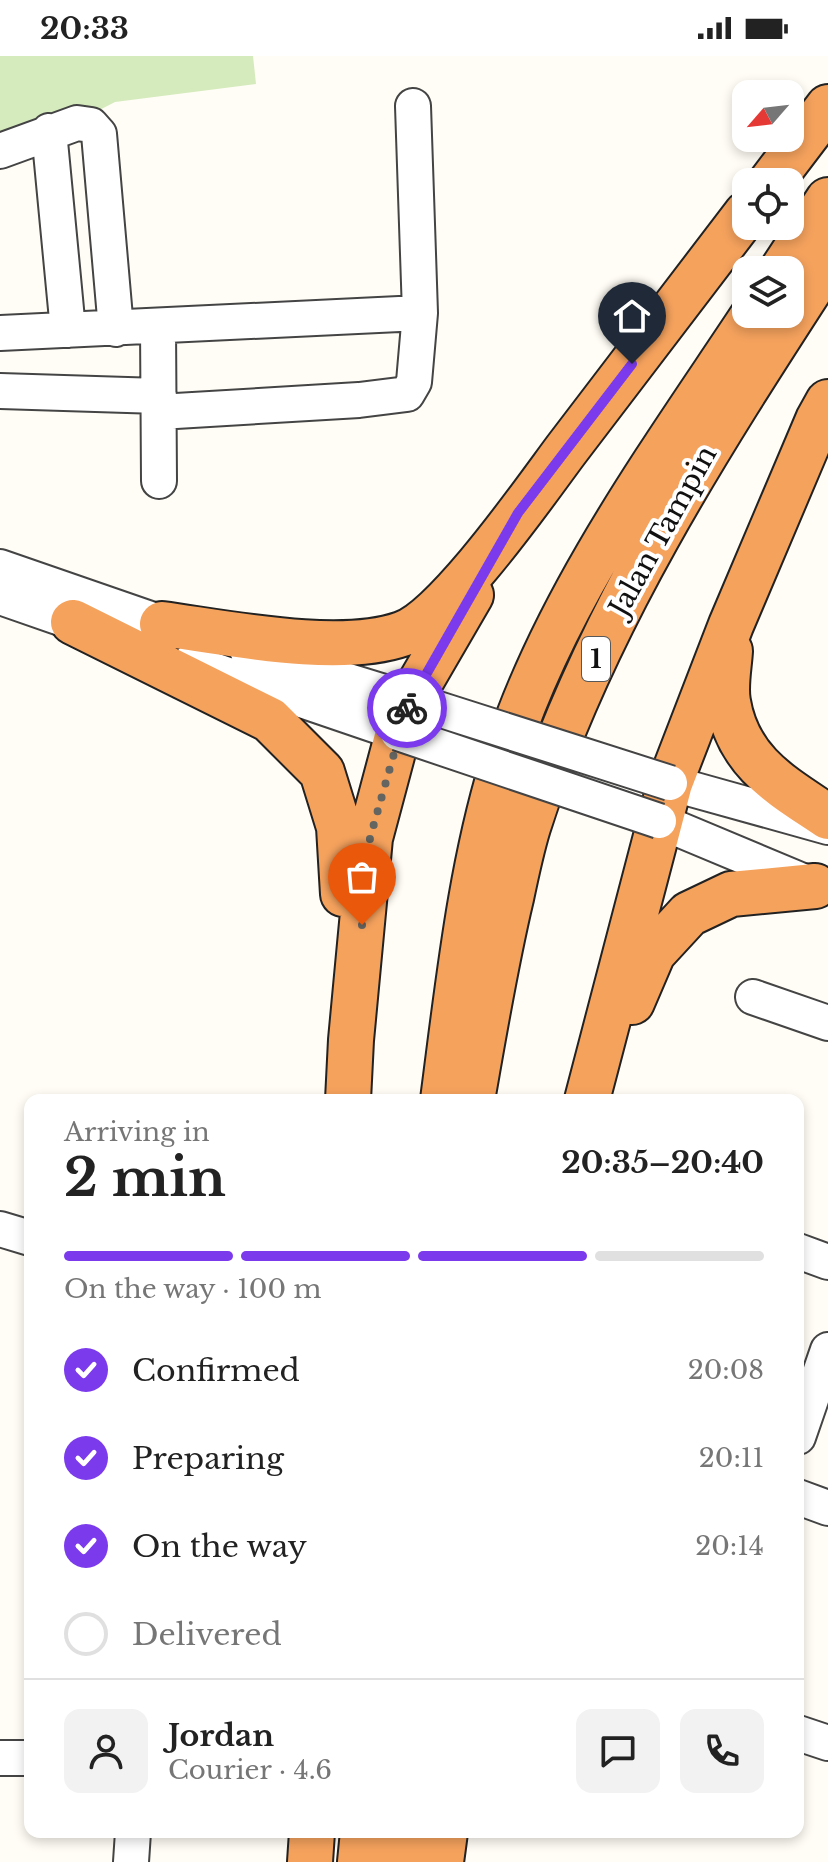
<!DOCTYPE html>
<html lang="en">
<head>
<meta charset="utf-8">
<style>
  :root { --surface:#fff; --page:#f2f2f2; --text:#222; --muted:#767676; --line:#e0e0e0; --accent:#7c3aed }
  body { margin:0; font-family:"Libre Baskerville",serif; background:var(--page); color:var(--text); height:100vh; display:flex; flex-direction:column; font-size:30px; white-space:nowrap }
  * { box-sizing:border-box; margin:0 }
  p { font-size:26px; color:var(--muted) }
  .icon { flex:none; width:44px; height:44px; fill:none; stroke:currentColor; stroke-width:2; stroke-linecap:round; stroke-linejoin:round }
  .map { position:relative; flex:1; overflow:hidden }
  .details { position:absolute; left:24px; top:1038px; width:780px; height:744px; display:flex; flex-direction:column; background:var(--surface); border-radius:16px; box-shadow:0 4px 12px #0003 }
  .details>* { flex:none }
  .needle { width:52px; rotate:242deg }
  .fabs { position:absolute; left:732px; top:24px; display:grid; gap:16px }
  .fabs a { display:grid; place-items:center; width:72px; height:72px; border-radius:16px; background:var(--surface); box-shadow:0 4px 12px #0003; font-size:40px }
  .pin { position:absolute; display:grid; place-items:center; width:68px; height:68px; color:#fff; margin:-82px -34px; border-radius:50% 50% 50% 0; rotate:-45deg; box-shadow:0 0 8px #0007 }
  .pin .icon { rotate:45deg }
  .courier { position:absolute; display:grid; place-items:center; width:80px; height:80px; margin:-40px; border:6px solid #7c3aed; border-radius:50%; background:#fff; color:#222; box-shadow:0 2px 10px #0007 }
  .headline em { font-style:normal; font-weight:700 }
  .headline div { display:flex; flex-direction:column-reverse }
  .headline { display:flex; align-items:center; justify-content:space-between; height:136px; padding:0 40px }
  h1 { font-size:52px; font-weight:700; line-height:60px }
  .bar { display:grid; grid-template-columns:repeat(4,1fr); gap:12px 8px; align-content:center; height:96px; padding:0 40px }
  .bar i { height:10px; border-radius:6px; background:var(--line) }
  .bar .active { background:var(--accent) }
  .bar p { grid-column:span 4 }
  .line { display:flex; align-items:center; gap:20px; padding:0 40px; border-top:2px solid var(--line) }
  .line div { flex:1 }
  .round { display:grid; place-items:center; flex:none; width:84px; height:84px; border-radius:16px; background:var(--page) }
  ol { padding:0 40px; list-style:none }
  li { display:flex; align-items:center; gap:24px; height:88px }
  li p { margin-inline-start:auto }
  li .icon { padding:8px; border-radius:50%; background:var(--accent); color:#fff; stroke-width:4 }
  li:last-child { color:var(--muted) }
  li i { width:44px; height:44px; border:4px solid var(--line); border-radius:50% }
  .status { display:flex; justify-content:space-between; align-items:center; height:56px; padding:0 40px; background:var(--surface); direction:ltr }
  .status svg { height:22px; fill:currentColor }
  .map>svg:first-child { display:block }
</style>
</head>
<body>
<div class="status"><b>20:33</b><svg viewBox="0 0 49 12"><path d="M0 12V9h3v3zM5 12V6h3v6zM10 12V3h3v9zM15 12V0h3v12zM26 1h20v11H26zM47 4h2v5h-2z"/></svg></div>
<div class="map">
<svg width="828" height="1806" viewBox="0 0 828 1806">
  <rect width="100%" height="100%" fill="#fffdf5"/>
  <path fill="#d5ebbd" d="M0 0H253L256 28 115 46 82 63 0 93Z"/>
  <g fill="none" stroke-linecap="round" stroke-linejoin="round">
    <defs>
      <path id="minor" d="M49 75 68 274
        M0 95 77 67 91 69 99 78 116 273
        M158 270 159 425
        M0 277 420 257
        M0 335 159 340
        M159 356 359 344 407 338 414 326 420 257 413 50
        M0 511 185 575
        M0 541 95 574
        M247 594 410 644
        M190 606 398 677
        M670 727 828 771
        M659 765 812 829
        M753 941 828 967
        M0 1173 30 1182
        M798 1195 828 1206
        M798 1381 828 1294
        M798 1441 828 1452
        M798 1677 828 1687
        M0 1702H30
        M131 1806 133 1776"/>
      <path id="highway" d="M771 126 828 51
        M782 214 828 144
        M73 566 270 664 322 716 339 771 343 838
        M162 568C228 577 339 600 402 578 447 562 534 437 566 394 626 316 686 237 746 158
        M730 595C729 611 725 630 728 646 738 707 782 730 828 761
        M632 946 653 897 689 858 731 838 815 830
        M348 1044 351 984 370 782 398 677 410 644 471 539
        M443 1044C458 930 471 803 507 694 558 538 664 394 754 258
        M472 1044C484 976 495 909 511 842 516 818 521 794 528 771 593 566 712 384 828 205
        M587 1044 670 727 731 569 818 364 828 346
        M310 1806 312 1776
        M360 1806 363 1776
        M403 1806 405 1776
        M441 1806 445 1776"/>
    </defs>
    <use href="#minor" stroke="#444" stroke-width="38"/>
    <use href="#highway" stroke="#222" stroke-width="48"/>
    <use href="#minor" stroke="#fff" stroke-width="34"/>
    <use href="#highway" stroke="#f5a25d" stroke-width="44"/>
    <defs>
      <path id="minor-bridge" d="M410 644 670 727
        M398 677 659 765"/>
    </defs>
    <use href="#minor-bridge" stroke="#444" stroke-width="38" stroke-linecap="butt"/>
    <use href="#minor-bridge" stroke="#fff" stroke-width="34"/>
  </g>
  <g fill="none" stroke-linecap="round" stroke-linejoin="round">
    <path stroke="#646461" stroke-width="8" stroke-dasharray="0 14.4" d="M362 869 370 782 407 652"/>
    <path stroke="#7c3aed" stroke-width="10" d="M407 652 518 457 632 308"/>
  </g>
  <g text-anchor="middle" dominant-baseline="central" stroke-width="8" stroke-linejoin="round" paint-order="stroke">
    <rect fill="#fff" stroke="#585858" stroke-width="2" x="582" y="581" width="28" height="44" rx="6"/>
    <g font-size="26" font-weight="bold" fill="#111">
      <text x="596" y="603">1</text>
    </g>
    <g font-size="28" fill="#111" stroke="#fff">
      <text transform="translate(663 475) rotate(-61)">Jalan Tampin</text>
    </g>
  </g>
</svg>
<div class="fabs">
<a><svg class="needle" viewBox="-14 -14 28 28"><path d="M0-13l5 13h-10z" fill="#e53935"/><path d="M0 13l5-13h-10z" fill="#767676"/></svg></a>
<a><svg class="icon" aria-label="locate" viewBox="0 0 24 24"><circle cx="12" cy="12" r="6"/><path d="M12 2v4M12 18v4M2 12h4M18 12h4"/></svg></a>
<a><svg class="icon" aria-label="layers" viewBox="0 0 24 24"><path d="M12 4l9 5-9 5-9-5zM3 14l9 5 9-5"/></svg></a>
</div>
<div class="pin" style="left:362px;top:869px;background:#ea580c"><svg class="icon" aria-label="bag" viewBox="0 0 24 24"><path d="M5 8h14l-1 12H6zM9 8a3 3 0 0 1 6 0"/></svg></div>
<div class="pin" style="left:632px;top:308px;background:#1f2937"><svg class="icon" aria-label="home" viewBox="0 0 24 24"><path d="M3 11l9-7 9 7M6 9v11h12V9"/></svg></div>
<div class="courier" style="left:407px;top:652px"><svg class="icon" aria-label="bike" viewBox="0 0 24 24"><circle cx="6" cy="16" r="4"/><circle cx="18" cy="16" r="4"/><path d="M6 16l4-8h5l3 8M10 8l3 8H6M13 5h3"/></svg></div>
<section class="details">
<div class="headline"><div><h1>2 min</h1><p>Arriving in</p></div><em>20:35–20:40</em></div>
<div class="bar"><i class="active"></i><i class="active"></i><i class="active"></i><i></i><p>On the way · 100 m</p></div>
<ol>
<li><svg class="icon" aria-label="check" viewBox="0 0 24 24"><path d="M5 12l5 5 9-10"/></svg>Confirmed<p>20:08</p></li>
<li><svg class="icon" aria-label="check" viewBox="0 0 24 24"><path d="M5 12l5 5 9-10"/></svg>Preparing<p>20:11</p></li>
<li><svg class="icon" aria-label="check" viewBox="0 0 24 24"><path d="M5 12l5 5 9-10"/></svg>On the way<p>20:14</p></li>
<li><i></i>Delivered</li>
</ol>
<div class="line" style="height:144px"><a class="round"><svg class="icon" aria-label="person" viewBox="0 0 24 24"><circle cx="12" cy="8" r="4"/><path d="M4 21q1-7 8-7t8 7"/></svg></a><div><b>Jordan</b><p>Courier · 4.6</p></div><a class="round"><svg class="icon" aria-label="chat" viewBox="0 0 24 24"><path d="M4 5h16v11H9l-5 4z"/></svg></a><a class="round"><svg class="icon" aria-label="phone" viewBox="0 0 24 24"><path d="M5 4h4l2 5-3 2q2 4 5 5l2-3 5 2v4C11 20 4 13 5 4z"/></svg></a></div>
</section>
</div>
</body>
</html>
